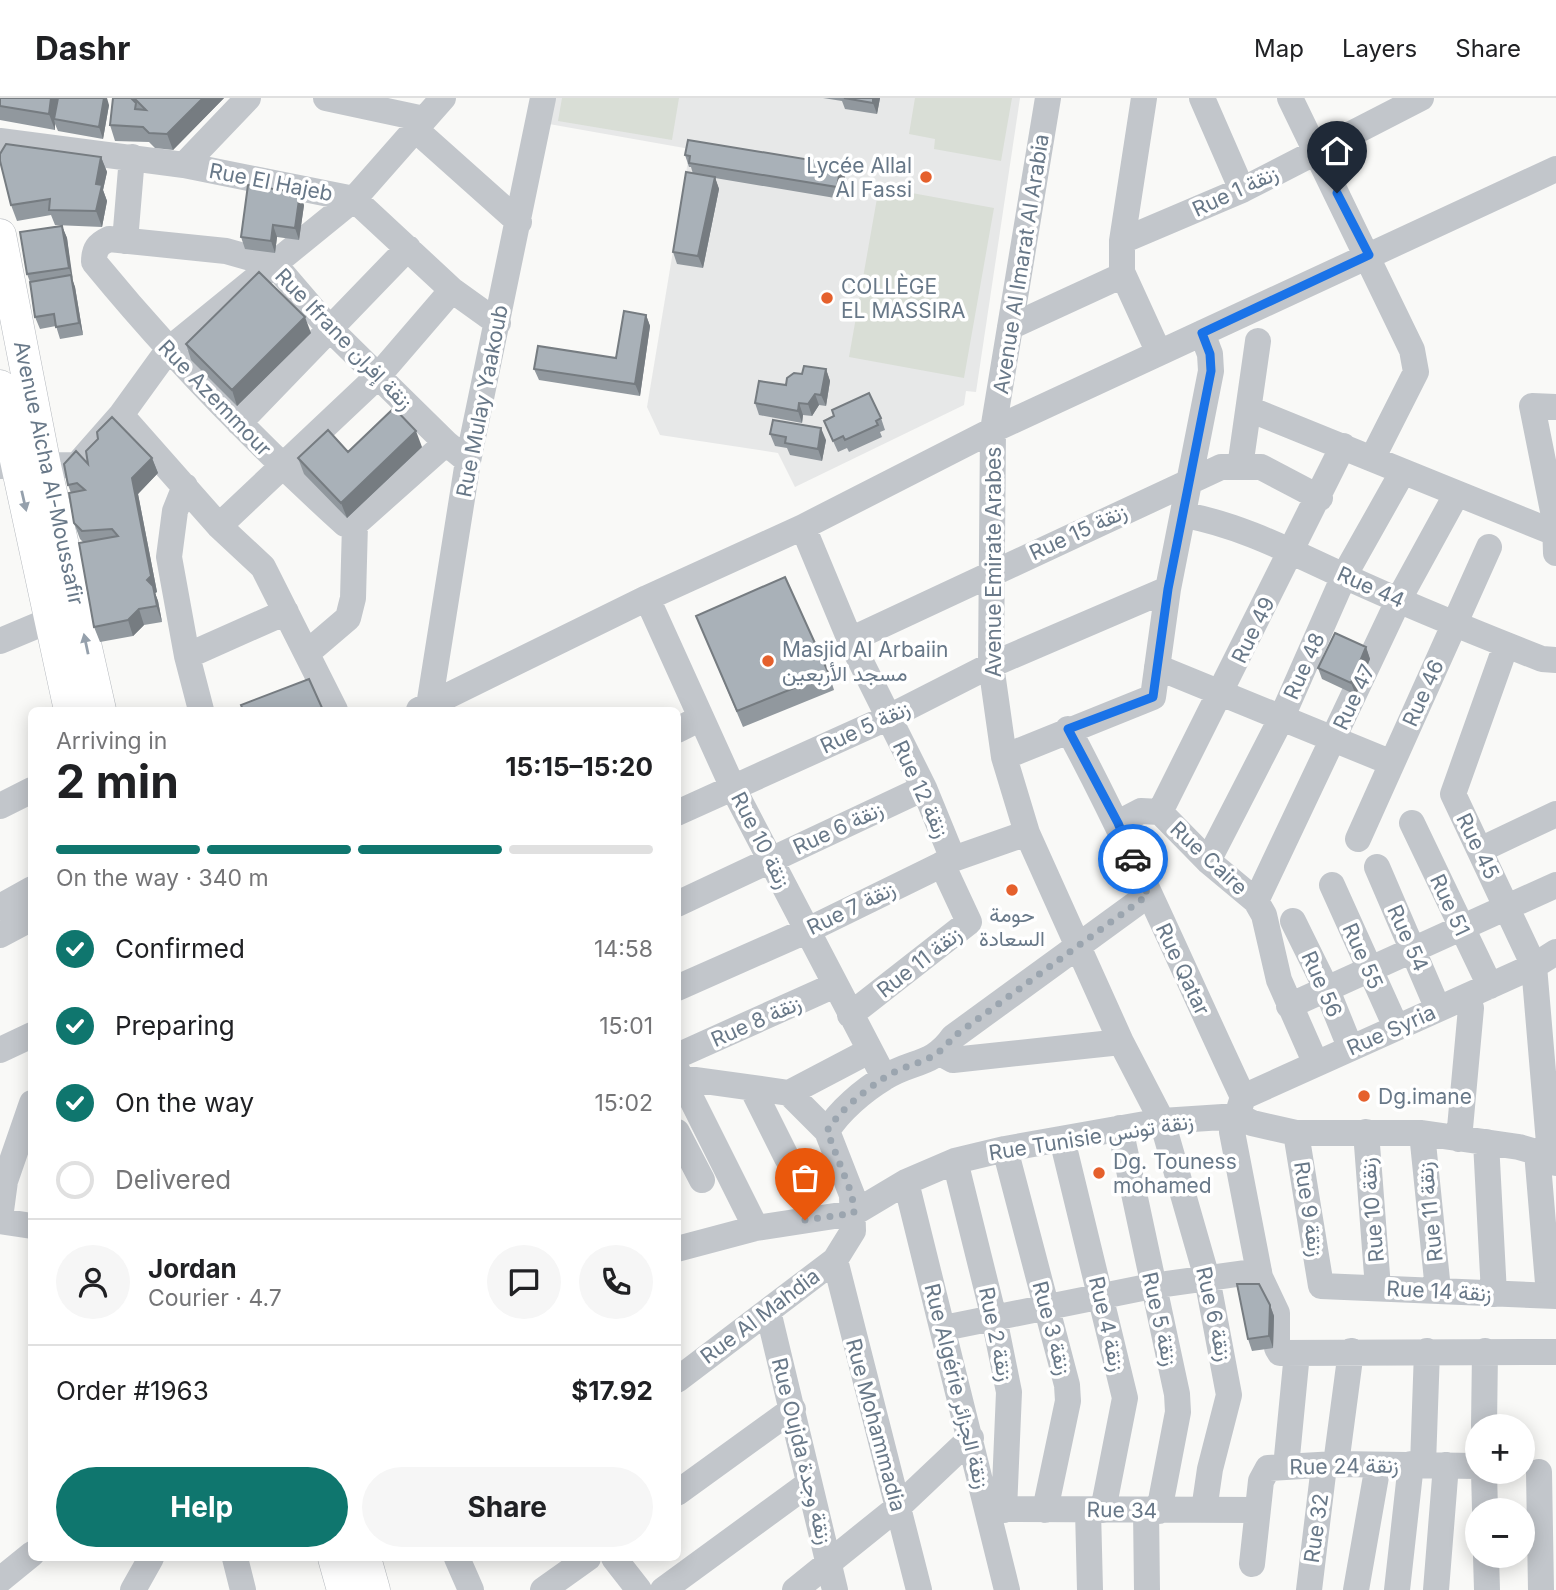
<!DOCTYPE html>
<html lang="en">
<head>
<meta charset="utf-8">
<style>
  :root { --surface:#fff; --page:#f6f6f6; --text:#202124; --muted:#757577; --line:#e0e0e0; --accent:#0f766e }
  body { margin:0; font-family:Inter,Vazirmatn,sans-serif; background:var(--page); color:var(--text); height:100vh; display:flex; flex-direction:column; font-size:26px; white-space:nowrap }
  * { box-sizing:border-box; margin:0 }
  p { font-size:23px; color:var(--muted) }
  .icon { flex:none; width:38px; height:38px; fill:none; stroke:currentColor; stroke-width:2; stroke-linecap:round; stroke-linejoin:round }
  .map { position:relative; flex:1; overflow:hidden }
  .drawer { position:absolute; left:28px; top:609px; width:653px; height:854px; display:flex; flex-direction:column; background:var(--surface); border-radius:10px; box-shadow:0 4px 18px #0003 }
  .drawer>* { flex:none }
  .controls { position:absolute; left:1465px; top:1316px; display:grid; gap:14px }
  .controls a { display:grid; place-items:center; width:70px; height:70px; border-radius:50%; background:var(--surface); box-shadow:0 4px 18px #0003; font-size:35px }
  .pin { position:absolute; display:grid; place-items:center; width:60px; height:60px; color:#fff; margin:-72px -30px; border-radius:50% 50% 50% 0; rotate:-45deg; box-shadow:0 0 7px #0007 }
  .pin .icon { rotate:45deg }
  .courier { position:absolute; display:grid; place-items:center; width:70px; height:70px; margin:-35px; border:5px solid #1a73e8; border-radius:50%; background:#fff; color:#222; box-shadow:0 2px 9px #0007 }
  .head em { font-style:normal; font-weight:700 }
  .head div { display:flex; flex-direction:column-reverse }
  .head { display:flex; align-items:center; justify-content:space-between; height:119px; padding:0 28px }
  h1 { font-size:46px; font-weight:700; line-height:52px }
  .bar { display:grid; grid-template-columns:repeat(4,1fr); gap:10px 7px; align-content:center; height:84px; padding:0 28px }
  .bar i { height:9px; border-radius:5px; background:var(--line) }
  .bar .selected { background:var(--accent) }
  .bar p { grid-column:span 4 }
  .line { display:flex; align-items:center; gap:18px; padding:0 28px; border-top:2px solid var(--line) }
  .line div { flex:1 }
  .round { display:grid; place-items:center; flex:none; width:74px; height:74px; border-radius:37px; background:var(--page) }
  ol { padding:0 28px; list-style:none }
  li { display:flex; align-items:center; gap:21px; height:77px }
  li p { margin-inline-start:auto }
  li .icon { padding:7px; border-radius:50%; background:var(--accent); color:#fff; stroke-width:4 }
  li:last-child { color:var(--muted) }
  li i { width:38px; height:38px; border:4px solid var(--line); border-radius:50% }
  .action { display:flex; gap:14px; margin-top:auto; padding:14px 28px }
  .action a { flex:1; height:80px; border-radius:42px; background:var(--accent); color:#fff; font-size:28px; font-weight:700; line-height:80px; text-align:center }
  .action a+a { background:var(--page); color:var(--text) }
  header { display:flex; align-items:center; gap:42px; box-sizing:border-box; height:98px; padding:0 35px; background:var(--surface); border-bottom:2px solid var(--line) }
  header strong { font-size:33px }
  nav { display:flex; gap:38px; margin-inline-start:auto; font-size:24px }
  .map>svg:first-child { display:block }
</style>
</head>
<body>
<header>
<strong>Dashr</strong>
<nav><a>Map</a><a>Layers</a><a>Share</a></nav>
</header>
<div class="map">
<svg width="1556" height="1492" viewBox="0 0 1556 1492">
  <rect width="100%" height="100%" fill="#f9f9f7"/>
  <path fill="#e7e8e8" d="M553 0H1020L976 294 966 293 964 307 795 389 778 355 660 337 647 309 690 51 549 26Z"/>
  <path fill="#d9ded6" d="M562 0H679L672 42 558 23Z
    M915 0H1012L1001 63 934 51 935 41 909 36Z
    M879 89 994 110 964 280 849 259Z"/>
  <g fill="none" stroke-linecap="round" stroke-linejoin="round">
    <defs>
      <path id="major" d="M0 137 45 368 100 612
        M0 288 70 612
        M334 1460 343 1492
        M365 1460 374 1492"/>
    </defs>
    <use href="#major" stroke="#b6babf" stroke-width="33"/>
    <path stroke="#c2c6cb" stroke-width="26" d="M326 0 424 21
      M1048 0 993 332 991 567 1004 659 1027 735 1121 944 1162 1023 1207 1180 1229 1297 1210 1371 1204 1412
      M1144 0 1122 143V174L1159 255
      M1202 0 1242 92
      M1290 0 1412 252 1416 274 1372 361
      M417 33 519 124
      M0 43 184 67 354 101 452 192 498 225
      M184 67 248 0
      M125 143 132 59
      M1122 143 1242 92 1421 0
      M1010 229 1123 177
      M1556 309 1532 308 1555 423 1556 455
      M1249 311 1555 435
      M121 317 219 428 263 469 335 612
      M239 325 408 150
      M446 345 355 426H345C255 344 171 258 94 164 94 151 98 146 109 141L226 153 275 167 329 230 446 345 468 363
      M0 368 77 367 121 317 168 252 354 101 443 0
      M1240 369 1258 243
      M185 388 175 413 169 459 187 558 201 612
      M1185 417C1243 428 1291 454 1344 478 1409 508 1476 535 1542 561L1556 562
      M219 428 378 278 452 192
      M803 429 850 542 924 690 953 761
      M647 500 733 690 884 979
      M850 542 1221 369H1261L1320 400
      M0 543 67 515
      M1506 547 1453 696 1534 868 1549 1045 1553 1059H1556
      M307 555 348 520 353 500 355 426
      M187 558 286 514
      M1157 569 1392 665
      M419 612 647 500 803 429 993 332 1556 71
      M431 612 429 608 468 363 543 0
      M1068 631C1132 750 1185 876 1243 999
      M677 632 701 620
      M1004 659 1153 599 1168 491 1211 273 1210 256 1202 235
      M0 708 32 692
      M1160 714 1343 348
      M677 715 887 620 991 567 1168 491
      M1118 725 1141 713 1160 714 1208 763 1256 803 1264 817 1279 882 1316 966
      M1412 725 1490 888
      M1358 741 1489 449
      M1480 752 1556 716
      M1208 763 1281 621 1344 478 1402 375
      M1377 769 1438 911
      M1332 787 1396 929
      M1256 803 1399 501 1456 397
      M677 806 924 690
      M0 809 32 791
      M1293 823 1327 892 1350 949
      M0 837 32 820
      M1556 854 1534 868 1243 999 1232 1034 1260 1179 1277 1215V1250L1280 1255 1556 1254
      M677 890 806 833 953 761 1027 735
      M1289 908 1556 787
      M850 917 969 824 942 766
      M0 952 32 937
      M942 956 953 962 1121 944
      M677 958 835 887
      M677 972 756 1130
      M752 990 787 1060
      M789 995 869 953
      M1120 1030 1177 1296 1178 1314 1159 1413
      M827 1033C839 1013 864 992 884 980 911 962 932 969 953 939L1148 797
      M677 1034 702 1082
      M1366 1034 1378 1190
      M1296 1035 1321 1188 1556 1198
      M1422 1035 1438 1192
      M1062 1041 1125 1300 1103 1412
      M1459 1041 1471 910 1467 898
      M1486 1044 1494 1196
      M1005 1051 1067 1287 1068 1303 1045 1412
      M1537 1054 1549 1197
      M955 1063 994 1220 1009 1294 1004 1412
      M906 1084 1007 1492
      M0 1120 5 1083 32 1005
      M0 1123 32 1128
      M677 1151 756 1130 854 1115 906 1084 955 1063 1005 1051 1162 1023 1238 1018 1252 1025 1296 1035H1422L1519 1049 1553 1059 1556 1065
      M835 1162 919 1492
      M768 1213 835 1492
      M944 1230 1152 1188 1259 1173
      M677 1282 835 1162 853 1133 852 1097 827 1033 789 995 682 980
      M1484 1328 1485 1253
      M1336 1366 1351 1253
      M1423 1366 1427 1253
      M1286 1369 1297 1255
      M1484 1374 1485 1412
      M1539 1374 1541 1492
      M677 1395 793 1311
      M988 1411 1257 1412
      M1088 1412 1090 1492
      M1146 1412 1147 1492
      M1486 1458 1487 1492
      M235 1460 243 1492
      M457 1460 471 1492
      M614 1460 639 1492
      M1252 1466 1261 1383 1268 1370 1336 1366 1477 1368
      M0 1482 32 1456
      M133 1492 151 1460
      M543 1492 588 1460
      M663 1492 808 1386
      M795 1492 898 1409 971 1340
      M1309 1492 1324 1368
      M1356 1492 1378 1367
      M1397 1492 1411 1366
      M1436 1492 1446 1367"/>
    <use href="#major" stroke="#fff" stroke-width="32"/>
  </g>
  <path fill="#91989e" d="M0 0 109 7 103 41 58 33 55 26V32L0 22Z
    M132 0H224L173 52 155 50 149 44 115 43 110 27 133 2Z
    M823 0H880L877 16 845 11 842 3Z
    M685 57 845 79 841 101 715 80 719 91 703 170 677 166 673 154 693 76 691 69H689Z
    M101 59 107 74 103 92 107 103 102 129 55 127 51 117 17 123 11 107Z
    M304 107 299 142 277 139 275 155 245 151 241 139Z
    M62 128 67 140 72 182 75 189 83 237 60 241 56 228 40 231 35 219 30 184 27 176Z
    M646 217 650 228 640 298 539 282 534 271 616 260Z
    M311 235 237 308 191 262 186 246Z
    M826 271 830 283 826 308 819 307 812 318 803 317 802 325 759 317 755 305 802 276Z
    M834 318 881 320 885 332 880 334 882 339 849 354 847 350 838 354 824 323Z
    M770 336 826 342 822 363 790 357 787 350 775 348Z
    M422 349 347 420 304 376 298 360 348 354Z
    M152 360 158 375 138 396 157 494 155 495 158 503 162 524 144 527 133 538 100 544 94 529 83 444 80 441 74 425 71 395 68 387 88 366Z
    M696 518 829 576 834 592 743 629Z
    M1366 549 1370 561 1356 597 1322 581 1318 570Z
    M1270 1207 1274 1218 1273 1250 1252 1253 1248 1241Z"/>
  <path fill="#767c81" d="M51 0H58L54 21 55 26V32L49 16Z
    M104 0H107L109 7 103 41 99 29Z
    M203 0H224L173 52 167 36Z
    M873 0H880L877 16 873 5Z
    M101 59 107 74 103 92 107 103 102 129 96 113V86Z
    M841 67 845 79 841 101 837 89Z
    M715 79 719 91 703 170 698 158Z
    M300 95 304 107 299 142 295 130Z
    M273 127 277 139 275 155 271 143Z
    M62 128 67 140 73 182 69 170Z
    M71 177 75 189 83 237 79 225Z
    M646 217 650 228 640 298 635 286Z
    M305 219 311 235 237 308 232 292Z
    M826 271 830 283 826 308 821 297Z
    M815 296 819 307 812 318 808 306Z
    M799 305 803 317 802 325 798 313Z
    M821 330 826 342 822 363 818 351Z
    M416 333 422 349 347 420 341 405Z
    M152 360 158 375 138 396 157 494 155 495 158 503 162 524 147 482 132 380Z
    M139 511 144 527 133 538 128 522Z
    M1366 549 1370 561 1356 597 1351 585Z
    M1270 1207 1274 1218 1273 1250 1269 1238Z"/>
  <path fill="#a9b1b8" stroke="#767c81" stroke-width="2" d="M0 0H51L49 16 0 8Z
    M58 0H104L99 29 54 21Z
    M113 0H131L136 5 135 11 146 12 134 0H203L167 36 149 35 143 29 110 27Z
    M844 0H873V5Z
    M688 42 841 67 837 89 689 65 690 58 685 57Z
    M6 46 101 59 96 86 102 87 96 113 49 112 50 101 11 107 0 63V56Z
    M686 74 715 79 698 158 673 154Z
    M248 87 300 95 295 130 273 127 271 143 241 139Z
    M62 128 69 170 27 176 20 134Z
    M259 174 305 219 232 292 186 246Z
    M71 177 79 225 56 229 54 216 35 219 30 184Z
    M624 213 646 217 635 286 534 271 538 248 616 260Z
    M804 268 826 271 821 297 815 296 808 306 799 305 798 313 755 305 759 283 786 287 787 280 794 275 802 276Z
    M869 295 881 320 876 323 878 327 845 342 843 338 833 343 824 323 834 318 832 312Z
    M394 310 416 333 341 405 298 360 328 332 348 354Z
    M112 319 152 360 132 380 151 478 147 482 153 488 157 508 139 511 128 522 94 529 79 445 118 438 112 431 82 433 74 425 69 395 85 392 77 385 68 387 64 366 76 353 88 366 86 353 98 341 97 334Z
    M773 322 821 330 818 351 785 345 786 339 770 336Z
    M785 479 829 576 737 613 696 518Z
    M1335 535 1366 549 1351 585 1318 570Z
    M309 581 323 612H243L241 607Z
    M1237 1186H1259L1270 1207 1269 1238 1248 1241Z"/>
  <defs><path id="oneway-solid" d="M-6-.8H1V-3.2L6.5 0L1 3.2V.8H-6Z" transform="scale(1.75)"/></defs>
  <g fill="#95a0ac">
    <use href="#oneway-solid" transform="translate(24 403) rotate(77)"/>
    <use href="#oneway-solid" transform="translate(86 546) rotate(-102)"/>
  </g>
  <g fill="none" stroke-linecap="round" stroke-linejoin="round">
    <path stroke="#9ba5af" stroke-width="7" stroke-dasharray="0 12.6" d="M805 1122 854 1115 852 1097 827 1033C839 1013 864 993 884 980 911 962 932 968 953 939L1148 797 1133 761"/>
    <path stroke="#1a73e8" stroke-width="9" d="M1133 761 1118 725 1068 631 1153 599 1168 491 1211 273 1210 256 1202 235 1369 157 1337 95"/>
  </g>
  <g fill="#e5602c" stroke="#fff" stroke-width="2.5">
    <circle cx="926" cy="79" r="7"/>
    <circle cx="827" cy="200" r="7"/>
    <circle cx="768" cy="563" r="7"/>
    <circle cx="1012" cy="792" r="7"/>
    <circle cx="1364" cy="998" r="7"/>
    <circle cx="1099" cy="1075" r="7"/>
  </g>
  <g text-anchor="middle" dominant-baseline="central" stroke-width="7" stroke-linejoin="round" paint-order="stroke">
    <g font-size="21" fill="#687888" stroke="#fff" text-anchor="start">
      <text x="912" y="67" text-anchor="end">Lycée Allal<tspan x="912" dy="24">Al Fassi</tspan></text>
      <text x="841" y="188">COLLÈGE<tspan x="841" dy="24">EL MASSIRA</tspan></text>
      <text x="782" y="551">Masjid Al Arbaiin<tspan x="782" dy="24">مسجد الأربعين</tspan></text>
      <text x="1012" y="816" text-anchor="middle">حومة<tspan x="1012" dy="24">السعادة</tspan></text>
      <text x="1378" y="998">Dg.imane</text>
      <text x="1113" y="1063">Dg. Touness<tspan x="1113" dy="24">mohamed</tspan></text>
    </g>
    <g font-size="21" fill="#687888" stroke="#fff">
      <text transform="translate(271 84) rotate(11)">Rue El Hajeb</text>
      <text transform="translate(1235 93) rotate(-25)">Rue 1 زنقة</text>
      <text transform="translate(1021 166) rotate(-81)">Avenue Al Imarat Al Arabia</text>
      <text transform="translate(344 241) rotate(46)">Rue Ifrane زنقة إفران</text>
      <text transform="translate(215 300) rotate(46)">Rue Azemmour</text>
      <text transform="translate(482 303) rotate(-79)">Rue Mulay Yaakoub</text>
      <text transform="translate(49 375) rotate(78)">Avenue Aicha Al-Moussafir</text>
      <text transform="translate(1078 434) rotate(-25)">Rue 15 زنقة</text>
      <text transform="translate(993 464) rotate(-90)">Avenue Emirate Arabes</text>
      <text transform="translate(1371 489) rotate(24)">Rue 44</text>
      <text transform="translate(1253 532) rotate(-64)">Rue 49</text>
      <text transform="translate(1304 568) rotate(-66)">Rue 48</text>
      <text transform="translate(1423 595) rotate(-66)">Rue 46</text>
      <text transform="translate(1354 599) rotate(-65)">Rue 47</text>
      <text transform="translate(865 629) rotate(-25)">Rue 5 زنقة</text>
      <text transform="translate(921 691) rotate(65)">Rue 12 زنقة</text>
      <text transform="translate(838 730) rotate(-25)">Rue 6 زنقة</text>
      <text transform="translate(761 742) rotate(63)">Rue 10 زنقة</text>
      <text transform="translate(1478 748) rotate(64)">Rue 45</text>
      <text transform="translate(1209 760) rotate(43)">Rue Caire</text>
      <text transform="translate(1450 807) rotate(65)">Rue 51</text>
      <text transform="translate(851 810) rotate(-26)">Rue 7 زنقة</text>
      <text transform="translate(1408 840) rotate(66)">Rue 54</text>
      <text transform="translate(1363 858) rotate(66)">Rue 55</text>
      <text transform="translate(919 864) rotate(-38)">Rue 11 زنقة</text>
      <text transform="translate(1183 871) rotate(65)">Rue Qatar</text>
      <text transform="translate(1322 886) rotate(66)">Rue 56</text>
      <text transform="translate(756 923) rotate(-24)">Rue 8 زنقة</text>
      <text transform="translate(1391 932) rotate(-24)">Rue Syria</text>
      <text transform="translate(1091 1039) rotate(-9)">Rue Tunisie زنقة تونس</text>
      <text transform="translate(1309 1111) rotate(81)">Rue 9 زنقة</text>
      <text transform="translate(1372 1112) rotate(-95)">Rue 10 زنقة</text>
      <text transform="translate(1430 1114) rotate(-96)">Rue 11 زنقة</text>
      <text transform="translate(1439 1193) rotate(3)">Rue 14 زنقة</text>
      <text transform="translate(1214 1216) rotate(77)">Rue 6 زنقة</text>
      <text transform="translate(760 1218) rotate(-37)">Rue Al Mahdia</text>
      <text transform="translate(1160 1221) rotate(77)">Rue 5 زنقة</text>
      <text transform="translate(1107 1226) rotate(77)">Rue 4 زنقة</text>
      <text transform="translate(1052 1230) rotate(75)">Rue 3 زنقة</text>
      <text transform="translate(996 1236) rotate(78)">Rue 2 زنقة</text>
      <text transform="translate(957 1288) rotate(76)">Rue Algérie زنقة الجزائر</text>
      <text transform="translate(876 1327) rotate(75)">Rue Mohammadia</text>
      <text transform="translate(802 1353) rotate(76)">Rue Oujda زنقة وجدة</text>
      <text transform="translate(1344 1368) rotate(-1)">Rue 24 زنقة</text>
      <text transform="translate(1122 1412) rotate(1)">Rue 34</text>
      <text transform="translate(1316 1430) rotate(-82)">Rue 32</text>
    </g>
  </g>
</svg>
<div class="controls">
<a>+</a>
<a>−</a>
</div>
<div class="pin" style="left:805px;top:1122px;background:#ea580c"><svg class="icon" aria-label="bag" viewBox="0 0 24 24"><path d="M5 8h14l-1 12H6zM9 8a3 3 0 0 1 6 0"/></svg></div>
<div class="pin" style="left:1337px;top:95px;background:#1f2937"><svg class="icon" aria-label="home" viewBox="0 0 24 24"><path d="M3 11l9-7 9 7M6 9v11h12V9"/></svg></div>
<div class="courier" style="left:1133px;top:761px"><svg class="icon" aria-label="car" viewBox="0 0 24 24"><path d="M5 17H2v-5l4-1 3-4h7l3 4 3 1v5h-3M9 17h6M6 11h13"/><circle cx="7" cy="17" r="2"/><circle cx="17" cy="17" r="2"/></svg></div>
<section class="drawer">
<div class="head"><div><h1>2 min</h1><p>Arriving in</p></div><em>15:15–15:20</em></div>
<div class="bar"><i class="selected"></i><i class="selected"></i><i class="selected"></i><i></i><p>On the way · 340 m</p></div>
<ol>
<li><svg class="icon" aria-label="check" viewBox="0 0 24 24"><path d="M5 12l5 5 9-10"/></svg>Confirmed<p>14:58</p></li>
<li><svg class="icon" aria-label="check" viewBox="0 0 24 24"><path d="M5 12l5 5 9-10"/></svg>Preparing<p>15:01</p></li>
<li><svg class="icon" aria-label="check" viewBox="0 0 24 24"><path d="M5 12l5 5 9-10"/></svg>On the way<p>15:02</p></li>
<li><i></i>Delivered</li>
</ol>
<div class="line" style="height:126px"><a class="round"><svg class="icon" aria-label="person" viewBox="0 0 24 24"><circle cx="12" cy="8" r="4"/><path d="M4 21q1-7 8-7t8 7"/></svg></a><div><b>Jordan</b><p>Courier · 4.7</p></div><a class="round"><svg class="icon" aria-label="chat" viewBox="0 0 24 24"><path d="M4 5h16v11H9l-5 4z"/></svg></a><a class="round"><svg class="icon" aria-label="phone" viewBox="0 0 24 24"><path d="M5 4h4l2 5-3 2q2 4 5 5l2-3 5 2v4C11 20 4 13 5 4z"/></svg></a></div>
<div class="line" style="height:91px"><div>Order #1963</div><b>$17.92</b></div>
<div class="action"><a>Help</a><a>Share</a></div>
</section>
</div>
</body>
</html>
